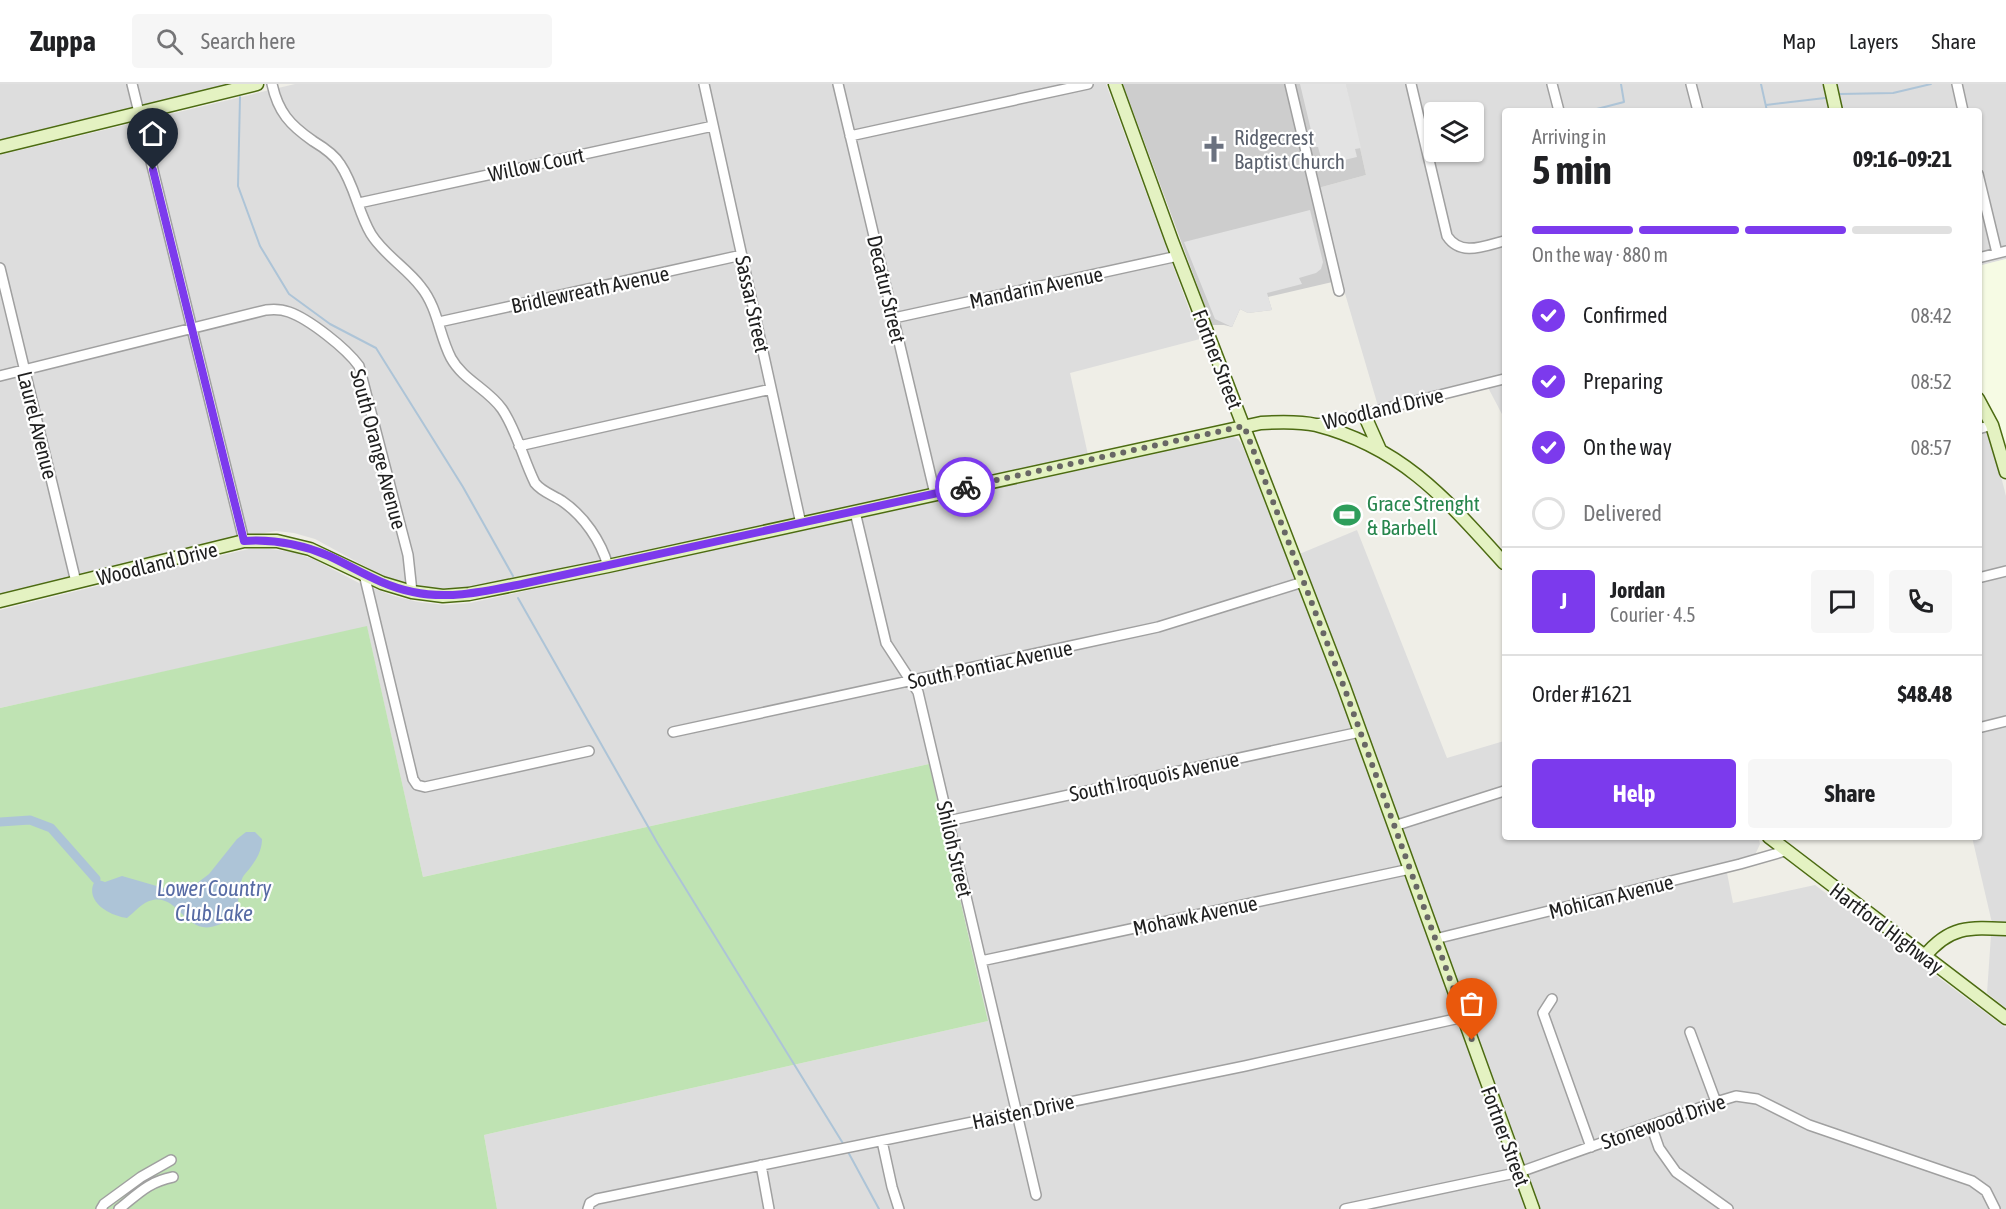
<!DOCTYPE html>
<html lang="en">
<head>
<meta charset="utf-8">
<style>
  :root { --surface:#fff; --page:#f6f6f6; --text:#202124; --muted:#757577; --line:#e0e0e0; --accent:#7c3aed }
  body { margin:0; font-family:"Asap Condensed",sans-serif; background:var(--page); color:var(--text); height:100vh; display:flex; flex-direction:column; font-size:22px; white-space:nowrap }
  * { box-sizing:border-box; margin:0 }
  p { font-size:20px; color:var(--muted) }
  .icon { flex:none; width:33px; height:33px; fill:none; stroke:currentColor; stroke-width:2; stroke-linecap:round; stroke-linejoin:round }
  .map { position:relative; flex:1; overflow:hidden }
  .details { position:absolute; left:1502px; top:24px; width:480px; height:732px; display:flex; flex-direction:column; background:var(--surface); border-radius:6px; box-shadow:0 2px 4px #0004 }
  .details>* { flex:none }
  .controls { position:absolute; left:1424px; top:18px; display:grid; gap:12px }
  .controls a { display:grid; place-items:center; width:60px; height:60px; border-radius:6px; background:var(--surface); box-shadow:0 2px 4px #0004; font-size:30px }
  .pin { position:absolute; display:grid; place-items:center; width:51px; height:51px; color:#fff; margin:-62px -26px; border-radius:50% 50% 50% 0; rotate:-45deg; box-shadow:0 0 6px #0007 }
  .pin .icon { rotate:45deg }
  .courier { position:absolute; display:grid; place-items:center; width:60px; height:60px; margin:-30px; border:4px solid #7c3aed; border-radius:50%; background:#fff; color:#222; box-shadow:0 2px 8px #0007 }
  .overview em { font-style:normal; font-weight:700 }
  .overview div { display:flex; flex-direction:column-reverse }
  .overview { display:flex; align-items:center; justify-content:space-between; height:102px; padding:0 30px }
  h1 { font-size:39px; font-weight:700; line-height:45px }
  .bar { display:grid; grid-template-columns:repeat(4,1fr); gap:9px 6px; align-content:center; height:72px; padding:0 30px }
  .bar i { height:8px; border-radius:4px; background:var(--line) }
  .bar .on { background:var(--accent) }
  .bar p { grid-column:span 4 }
  .line { display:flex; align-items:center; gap:15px; padding:0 30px; border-top:2px solid var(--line) }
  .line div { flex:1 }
  .round { display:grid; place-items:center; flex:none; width:63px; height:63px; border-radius:6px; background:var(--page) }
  ol { padding:0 30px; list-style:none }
  li { display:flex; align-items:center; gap:18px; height:66px }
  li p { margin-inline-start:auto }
  li .icon { padding:6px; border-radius:50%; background:var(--accent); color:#fff; stroke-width:4 }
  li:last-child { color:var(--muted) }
  li i { width:33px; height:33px; border:3px solid var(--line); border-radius:50% }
  .primary-button { display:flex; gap:12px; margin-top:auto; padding:12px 30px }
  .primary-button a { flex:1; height:69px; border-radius:6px; background:var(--accent); color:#fff; font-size:24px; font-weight:700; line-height:69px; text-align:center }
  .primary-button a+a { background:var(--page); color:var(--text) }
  header { display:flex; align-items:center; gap:36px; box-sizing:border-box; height:84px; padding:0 30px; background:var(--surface); border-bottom:2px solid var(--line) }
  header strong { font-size:28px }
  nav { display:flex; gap:33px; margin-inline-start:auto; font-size:21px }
  .search { width:420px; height:54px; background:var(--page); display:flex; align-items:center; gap:15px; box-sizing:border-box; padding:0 21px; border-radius:6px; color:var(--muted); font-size:22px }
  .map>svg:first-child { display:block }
</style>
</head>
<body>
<header>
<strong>Zuppa</strong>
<div class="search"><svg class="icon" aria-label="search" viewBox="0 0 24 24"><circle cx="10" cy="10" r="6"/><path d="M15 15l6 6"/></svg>Search here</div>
<nav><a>Map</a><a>Layers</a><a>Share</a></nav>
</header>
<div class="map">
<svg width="2006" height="1125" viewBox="0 0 2006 1125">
  <rect width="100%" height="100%" fill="#efeee7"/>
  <path fill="#ddd" fill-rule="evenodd" d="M0 0H230L0 57Z
    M295 0H1106L1200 255 1070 289 1088 371 527 493 473 503 448 505 423 504 381 491 315 455 294 449 276 447 228 455 0 511V71Z
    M1346 0H1823L1829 27H1504V334L1483 294 1378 322 1341 196 1318 104 1366 91ZM1434 28H1473V68H1434Z
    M1836 0H2006V175L1979 182 1978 27H1843Z
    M1979 327 1991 353 2006 412V840L1992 839 1972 753H1978Z
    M1233 353 1238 355 1242 361 1304 512 1360 661 1527 1125H497L484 1051 988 937 929 680 423 793 367 543 0 624V526L223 471 249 465H269L293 468 313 475 359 499 394 512 418 518 445 521 470 519Z
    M1357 446 1447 674 1504 657V753H1758L1760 760 1755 771 1725 779 1733 819 1815 801 2006 944V1125H1536L1297 471Z
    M1991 851H2006V924L1987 909Z"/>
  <path fill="#f6fbe4" d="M2006 175V370L1998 341 1990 322 1979 306 1978 182Z"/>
  <path fill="#cdcdcd" d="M1123 0H1346L1366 91 1318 104 1341 196 1268 213 1272 226 1248 229 1240 225 1232 243 1224 241H1212Z"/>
  <path fill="#bfe3b3" d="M367 542 423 793 929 680 988 937 484 1051 497 1125H0V624Z"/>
  <path fill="#e3e3e3" d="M1300 0H1346L1361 64 1355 65 1357 73 1323 81 1318 63H1315Z
    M1310 126 1323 178 1321 185 1316 189 1299 194 1302 200 1267 209 1272 226 1248 229 1240 225 1232 243 1215 235 1184 158Z"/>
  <path fill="#adc4d7" d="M246 748H255L262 755C262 766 257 775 250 784 247 788 244 790 242 795 237 807 241 820 233 830 230 835 223 839 218 841 186 854 180 811 153 816 142 818 135 828 127 834 109 832 82 816 96 795L105 798 122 792 174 807 188 806 209 790 237 755Z"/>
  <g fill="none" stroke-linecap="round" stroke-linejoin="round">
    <path stroke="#adc4d7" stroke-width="2" d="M1761 0 1767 27
      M1840 10 1893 9 1931 0
      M240 13 238 102 260 162 289 210 330 240 376 264 463 403 513 492
      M1766 21 1825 14
      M1589 27 1624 18 1621 0
      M518 514 658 760 844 1061
      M847 1066 879 1125"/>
    <path stroke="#adc4d7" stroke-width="9" d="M0 738 30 736 51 744 96 795"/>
    <defs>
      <path id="street" d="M132 0 244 457
        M272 0C278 28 290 41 313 57 323 63 334 70 340 80 355 102 358 128 371 150 384 171 407 184 421 203 438 224 439 251 451 274 463 296 488 305 502 325 517 347 523 375 535 399 542 408 553 411 562 417 584 432 601 457 608 482
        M704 0 801 440
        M838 0 935 410
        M1290 0 1339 207
        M1411 0 1447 152C1461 173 1484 162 1504 157
        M1552 0 1559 27
        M1691 0 1698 27
        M1957 0 1963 27
        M850 52 1088 0
        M1978 90 1997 169
        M359 119 713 42
        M1978 174 2006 167
        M0 184 76 498
        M894 234 1178 172
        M439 238 742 171
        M0 292 266 226C274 225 281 225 289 228 309 235 346 264 359 282L408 471 412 508
        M1316 340 1339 336 1504 295
        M1978 345 1992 341
        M519 362 771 305
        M855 428 886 559 918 608 1036 1111
        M364 490 413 695 417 701 425 703 589 667
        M1978 494 2006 487
        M1978 644 2006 637
        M673 648 1158 543 1303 498
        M948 737 1360 648
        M1394 742 1504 707
        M1435 855 1740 780 1785 767
        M981 877 1410 785
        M1552 915 1543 929 1591 1063
        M1690 948 1716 1018
        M1651 1041 1659 1064 1676 1088 1728 1125
        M882 1057 892 1103 899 1125
        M761 1081 769 1125
        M101 1125 104 1120 141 1093 171 1076
        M119 1125C138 1110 148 1098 173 1093
        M588 1125 590 1119 597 1115 1245 982 1464 933
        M1345 1125 1520 1088 1716 1018 1736 1012 1757 1015 1809 1041 1972 1097 1986 1107 1995 1125"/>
      <path id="secondary" d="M1115 0 1172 157 1344 603 1533 1125
        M1830 0 1836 27
        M0 63 257 0
        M1978 315 1992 341 2006 388
        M1364 330 1380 366
        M0 517 244 457H277L310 465 382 499 412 508 443 512 469 510 608 482 1261 339C1278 338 1298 337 1316 341 1402 363 1447 416 1504 479
        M1769 753 2006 934
        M1924 873C1949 842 1969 843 2006 845"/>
    </defs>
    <use href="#street" stroke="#a0a0a0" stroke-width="12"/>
    <use href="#secondary" stroke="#4c6b12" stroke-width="15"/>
    <use href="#street" stroke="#fff" stroke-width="9"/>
    <use href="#secondary" stroke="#e4f2c2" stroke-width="12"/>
  </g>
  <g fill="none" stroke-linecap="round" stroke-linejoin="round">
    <path stroke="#686765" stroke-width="6" stroke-dasharray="0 10.8" d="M965 403 1244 342 1344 603 1472 956"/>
    <path stroke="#7c3aed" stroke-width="8" d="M153 86 244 457C274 455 301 460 329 472 357 485 382 502 413 508 450 516 486 507 522 500L965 403"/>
  </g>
  <defs>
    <symbol id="church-bare" viewBox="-9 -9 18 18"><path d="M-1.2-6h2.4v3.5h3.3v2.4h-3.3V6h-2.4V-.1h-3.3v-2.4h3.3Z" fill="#6b7280" stroke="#fff" stroke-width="2.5" paint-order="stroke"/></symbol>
    <symbol id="stadium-bare" viewBox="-9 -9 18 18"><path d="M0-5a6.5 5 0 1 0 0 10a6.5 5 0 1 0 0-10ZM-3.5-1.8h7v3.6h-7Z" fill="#2e9e5b" stroke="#fff" stroke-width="2.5" paint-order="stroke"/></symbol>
  </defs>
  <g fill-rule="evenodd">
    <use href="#church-bare" x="1195" y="46" width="38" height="38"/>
    <use href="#stadium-bare" x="1328" y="412" width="38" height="38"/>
  </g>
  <g text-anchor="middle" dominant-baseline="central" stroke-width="4.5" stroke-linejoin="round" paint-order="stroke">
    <g font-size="21" fill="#5b616d" stroke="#fff" text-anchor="start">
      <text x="1234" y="53">Ridgecrest<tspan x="1234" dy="24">Baptist Church</tspan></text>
    </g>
    <g font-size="21" fill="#1f1f1f" stroke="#fff">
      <text transform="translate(536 80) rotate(-12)">Willow Court</text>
      <text transform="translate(1036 203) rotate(-12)">Mandarin Avenue</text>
      <text transform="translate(590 205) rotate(-12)">Bridlewreath Avenue</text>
      <text transform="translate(887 205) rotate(77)">Decatur Street</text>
      <text transform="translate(753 220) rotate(78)">Sassar Street</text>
      <text transform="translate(1218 275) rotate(69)">Fortner Street</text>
      <text transform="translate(1383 324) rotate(-13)">Woodland Drive</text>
      <text transform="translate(38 341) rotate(76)">Laurel Avenue</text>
      <text transform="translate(379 365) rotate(75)">South Orange Avenue</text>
      <text transform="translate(157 479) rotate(-14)">Woodland Drive</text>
      <text transform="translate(990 580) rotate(-12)">South Pontiac Avenue</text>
      <text transform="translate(1154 692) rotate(-12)">South Iroquois Avenue</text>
      <text transform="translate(955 765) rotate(77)">Shiloh Street</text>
      <text transform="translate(1611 812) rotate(-14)">Mohican Avenue</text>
      <text transform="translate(1195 831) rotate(-12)">Mohawk Avenue</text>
      <text transform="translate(1887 844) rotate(37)">Hartford Highway</text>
      <text transform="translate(1023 1027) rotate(-12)">Haisten Drive</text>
      <text transform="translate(1663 1037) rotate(-19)">Stonewood Drive</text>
      <text transform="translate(1506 1052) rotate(70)">Fortner Street</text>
    </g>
    <g font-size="21" fill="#27864d" stroke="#fff" text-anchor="start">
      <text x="1367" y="419">Grace Strenght<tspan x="1367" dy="24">&amp; Barbell</tspan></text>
    </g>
    <g font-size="22" font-style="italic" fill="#576ba4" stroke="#fff">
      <text x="214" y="804">Lower Country<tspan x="214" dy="25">Club Lake</tspan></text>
    </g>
  </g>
</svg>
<div class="controls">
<a><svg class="icon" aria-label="layers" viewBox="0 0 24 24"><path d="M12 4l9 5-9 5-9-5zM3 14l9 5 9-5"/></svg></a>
</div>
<div class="pin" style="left:1472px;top:956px;background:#ea580c"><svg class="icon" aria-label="bag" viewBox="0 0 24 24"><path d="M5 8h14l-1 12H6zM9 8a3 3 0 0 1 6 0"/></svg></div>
<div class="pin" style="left:153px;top:86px;background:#1f2937"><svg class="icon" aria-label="home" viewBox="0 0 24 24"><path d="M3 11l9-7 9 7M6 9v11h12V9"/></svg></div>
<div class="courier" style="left:965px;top:403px"><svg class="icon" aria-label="bike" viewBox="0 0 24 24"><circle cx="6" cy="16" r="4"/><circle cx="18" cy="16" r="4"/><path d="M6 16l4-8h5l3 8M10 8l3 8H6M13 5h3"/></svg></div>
<section class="details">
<div class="overview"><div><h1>5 min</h1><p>Arriving in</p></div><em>09:16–09:21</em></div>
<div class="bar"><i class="on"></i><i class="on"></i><i class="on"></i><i></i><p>On the way · 880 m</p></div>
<ol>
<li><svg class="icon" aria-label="check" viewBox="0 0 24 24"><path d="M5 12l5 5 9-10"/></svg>Confirmed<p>08:42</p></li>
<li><svg class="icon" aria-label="check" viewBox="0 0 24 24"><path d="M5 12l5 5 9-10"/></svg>Preparing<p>08:52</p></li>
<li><svg class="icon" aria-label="check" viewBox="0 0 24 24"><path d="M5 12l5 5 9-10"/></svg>On the way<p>08:57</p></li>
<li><i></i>Delivered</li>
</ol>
<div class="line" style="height:108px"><b class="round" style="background:var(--accent);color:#fff">J</b><div><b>Jordan</b><p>Courier · 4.5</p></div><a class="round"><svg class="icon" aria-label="chat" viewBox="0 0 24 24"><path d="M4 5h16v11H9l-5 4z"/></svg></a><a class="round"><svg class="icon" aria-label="phone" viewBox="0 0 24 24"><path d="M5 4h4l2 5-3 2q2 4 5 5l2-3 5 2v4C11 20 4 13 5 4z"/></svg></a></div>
<div class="line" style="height:78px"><div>Order #1621</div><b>$48.48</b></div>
<div class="primary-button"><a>Help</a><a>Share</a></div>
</section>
</div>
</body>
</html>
